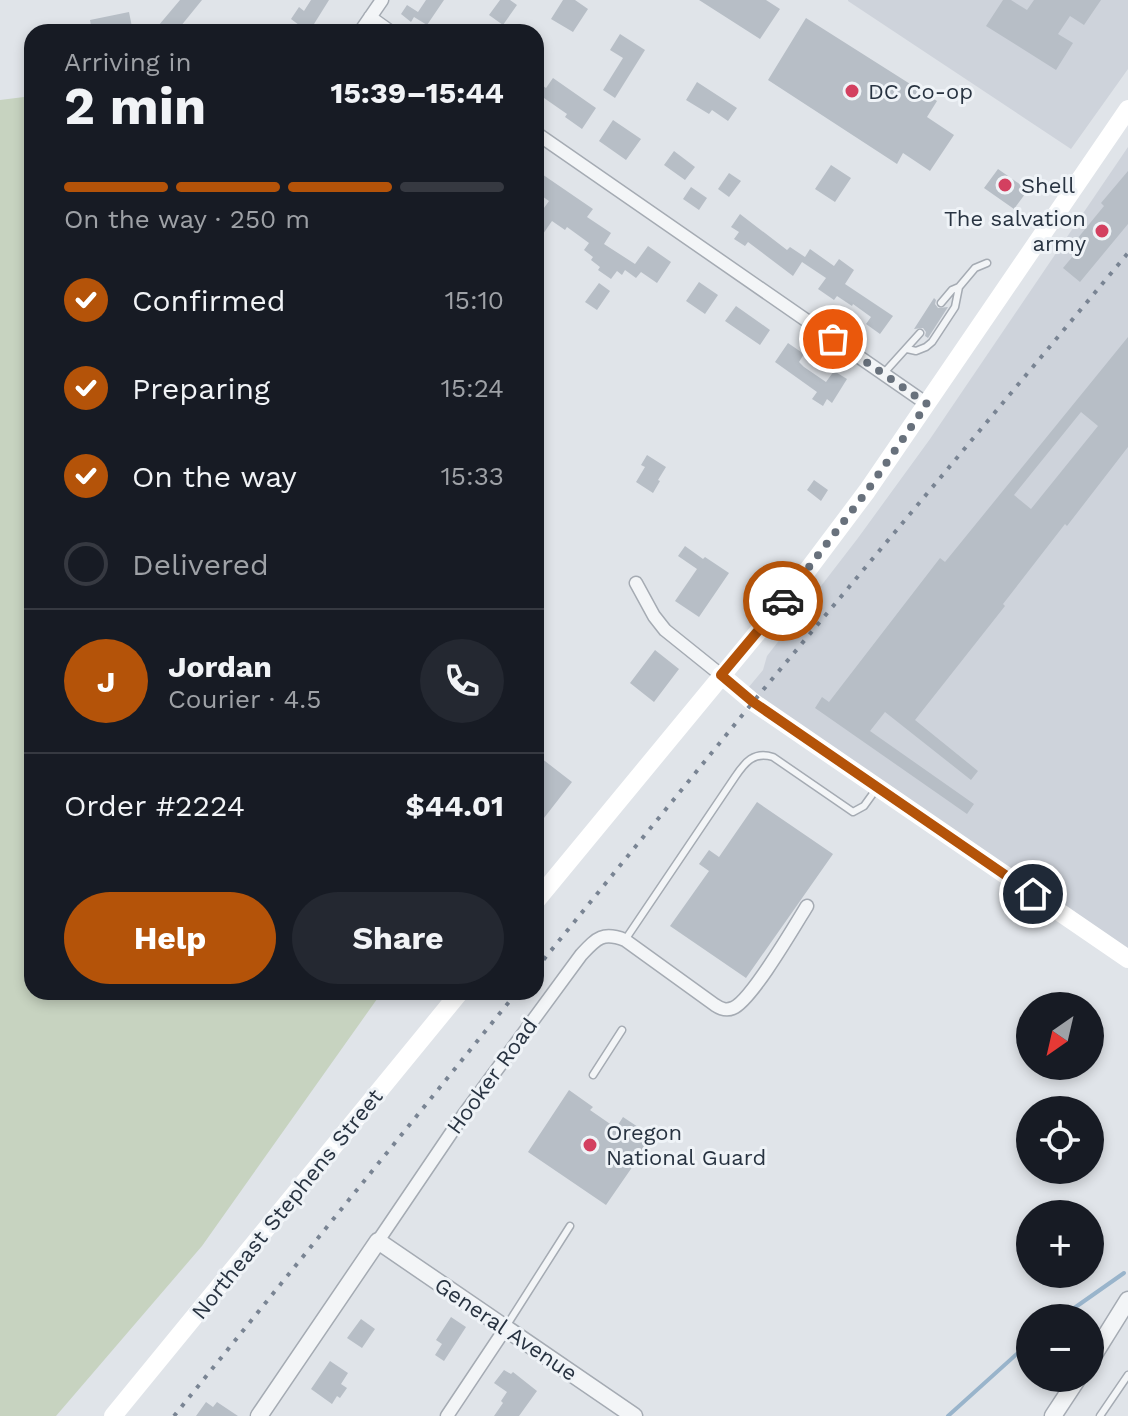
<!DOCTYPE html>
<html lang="en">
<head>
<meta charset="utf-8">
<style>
  :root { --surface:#171b24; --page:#242831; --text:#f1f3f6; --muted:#9ea1a6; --line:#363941; --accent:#b45309 }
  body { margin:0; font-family:"Work Sans",sans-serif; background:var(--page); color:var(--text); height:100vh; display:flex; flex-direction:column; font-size:30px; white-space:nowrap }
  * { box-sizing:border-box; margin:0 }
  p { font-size:26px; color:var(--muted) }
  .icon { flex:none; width:44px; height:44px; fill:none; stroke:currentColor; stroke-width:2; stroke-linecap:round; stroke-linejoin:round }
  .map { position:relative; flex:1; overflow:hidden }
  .sheet { position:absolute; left:24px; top:24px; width:520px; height:976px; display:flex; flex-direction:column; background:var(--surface); border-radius:24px; box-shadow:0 4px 12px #0003 }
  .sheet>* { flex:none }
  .needle { width:52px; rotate:214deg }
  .buttons { position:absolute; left:1016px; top:992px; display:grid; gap:16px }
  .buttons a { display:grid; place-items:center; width:88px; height:88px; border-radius:50%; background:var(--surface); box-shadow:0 4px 12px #0003; font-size:40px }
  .pin { position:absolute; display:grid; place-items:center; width:68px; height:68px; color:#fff; margin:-34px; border:4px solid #fff; border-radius:50%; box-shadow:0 2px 8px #0007 }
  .courier { position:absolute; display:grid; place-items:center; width:80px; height:80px; margin:-40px; border:6px solid #b45309; border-radius:50%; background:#fff; color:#222; box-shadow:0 2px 10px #0007 }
  .headline em { font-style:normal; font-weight:700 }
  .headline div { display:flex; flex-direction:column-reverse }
  .headline { display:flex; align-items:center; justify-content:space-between; height:136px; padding:0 40px }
  h1 { font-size:52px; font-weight:700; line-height:60px }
  .bar { display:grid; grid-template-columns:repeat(4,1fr); gap:12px 8px; align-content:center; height:96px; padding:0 40px }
  .bar i { height:10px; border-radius:6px; background:var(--line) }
  .bar .current { background:var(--accent) }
  .bar p { grid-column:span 4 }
  .line { display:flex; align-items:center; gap:20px; padding:0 40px; border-top:2px solid var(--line) }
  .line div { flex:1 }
  .round { display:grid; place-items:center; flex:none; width:84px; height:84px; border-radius:42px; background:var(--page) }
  ol { padding:0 40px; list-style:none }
  li { display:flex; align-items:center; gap:24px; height:88px }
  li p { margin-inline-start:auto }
  li .icon { padding:8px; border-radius:50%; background:var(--accent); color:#fff; stroke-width:4 }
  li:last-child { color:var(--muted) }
  li i { width:44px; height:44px; border:4px solid var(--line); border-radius:50% }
  .primary-button { display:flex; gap:16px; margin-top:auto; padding:16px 40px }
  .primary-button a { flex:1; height:92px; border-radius:48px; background:var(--accent); color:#fff; font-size:32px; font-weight:700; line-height:92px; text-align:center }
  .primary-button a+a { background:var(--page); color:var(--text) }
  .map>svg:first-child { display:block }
</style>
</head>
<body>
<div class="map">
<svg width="1128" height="1416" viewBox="0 0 1128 1416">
  <rect width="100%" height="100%" fill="#e0e4e9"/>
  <path fill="#ced3db" d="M848 0H1128V69L1071 149 848 1Z
    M1128 147V955L743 694 763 670 767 656 858 538 930 439Z"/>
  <path fill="#c7d3c0" d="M32 96V992H382L202 1246 56 1416H0V100Z"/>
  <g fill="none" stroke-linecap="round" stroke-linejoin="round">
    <path stroke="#99b4cb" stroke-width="4" d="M1060 1318 1124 1273
      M948 1416 1030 1342"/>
  </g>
  <path fill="#b7bec6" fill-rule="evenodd" d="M180 0H202L176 32H153Z
    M311 0H329L309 32H304L298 28 299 25 291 19 299 7 304 11Z
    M426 0H444L427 25 414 17 411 22 401 14 407 5 418 12Z
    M500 0H510L517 5 503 25 489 15Z
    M563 0H575L588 9 573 32 551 19Z
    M699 0H766L780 9 760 39Z
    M1003 0H1011L1027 10 1034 0H1101L1084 25 1070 16 1058 34 1073 43 1056 70 986 26Z
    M129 12 133 32H92L90 20Z
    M806 18 937 101 927 117 954 135 930 171 903 153 897 164 768 80Z
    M620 34 645 50 615 98 603 90 623 58 610 50Z
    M553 78 596 108 582 129 565 117 567 114 544 98 536 110V81L546 88Z
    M697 82 737 108 728 121 712 110 709 114 686 100Z
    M613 120 641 139 626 160 599 141Z
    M674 151 695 167 685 180 664 165Z
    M831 165 851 178 835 202 815 189Z
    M998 169 1028 190 1014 209 984 188Z
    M536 170 593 209 587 217 611 233 604 244 635 264 648 246 671 262 657 283 641 272 636 278 625 270 622 275 617 271 611 279 598 270 600 267 591 260 593 257 584 250 589 243 567 227 565 230 552 221 536 244V219L549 201 536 192Z
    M1128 171V224L1080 282 1063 268 1083 244 1077 239 1104 206 1101 203Z
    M729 173 741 181 729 197 718 189Z
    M691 187 707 198 699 210 683 199Z
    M740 214 787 250 790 247 805 257 810 249 834 266 839 259 854 270 845 284 893 316 880 334 866 324 871 317 853 304 852 306 837 296 834 300 818 289 826 278 802 262 793 276 748 242 745 246 734 239 739 232 731 227Z
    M699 282 718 295 705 314 686 301Z
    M599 283 610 291 597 310 585 302Z
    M934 298 936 300 935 304 938 308 948 307 928 338 925 336 926 332 923 328 914 329Z
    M736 306 770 330 760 345 725 321Z
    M1128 337V447L1067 526 1065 524 1003 604 1005 606 915 720 978 771 971 780 885 712 870 731 974 804 967 814 815 708 822 697 829 702 940 558 945 562ZM1081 412 1098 426 1031 509 1014 495Z
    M788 343 804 354 799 362 804 367 826 382 834 371 847 379 832 403 827 399 823 406 812 399 817 392 775 362Z
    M647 455 666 467 658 480 660 481 653 493 636 482 645 467 641 465Z
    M814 480 828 490 821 501 807 490Z
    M685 546 703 559 705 557 729 573 699 617 675 601 697 569 678 556Z
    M655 650 679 669 654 702 630 683Z
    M541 758 572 782 544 818 536 812V765Z
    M757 802 833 854 746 978 670 926 709 871 699 864 709 850 719 857Z
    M569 1090 593 1107 590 1110 616 1128 623 1117 653 1137 606 1205 528 1152Z
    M451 1317 466 1327 444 1361 435 1355 442 1344 436 1340Z
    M361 1319 375 1329 362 1348 347 1338Z
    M330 1361 348 1373 341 1384 347 1388 340 1398 337 1396 332 1404 311 1389Z
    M504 1370 511 1374 513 1372 537 1391 519 1416H494L503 1403 501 1401 507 1392 494 1383Z
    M206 1402 213 1407 217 1402 238 1416H196Z"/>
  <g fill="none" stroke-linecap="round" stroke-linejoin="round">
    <defs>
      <path id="service" d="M941 303 952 290 959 287 975 268 987 263
        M907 349 916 351 926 347 932 342 955 307 959 287
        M883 374 920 333
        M625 940 735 777C745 762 754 751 773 757L853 812 864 806 877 788
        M593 1075 622 1030
        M507 1325 570 1226
        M1100 1416 1128 1375"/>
      <path id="minor" d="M370 17 391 32
        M360 32 382 0
        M536 133 927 404
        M636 583 654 616 665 630 721 675
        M378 1241 462 1117 581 955C596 939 602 931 625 940L715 1005C721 1009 726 1011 733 1008 751 1001 794 927 807 906
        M447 1416 505 1329"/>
      <path id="tertiary" d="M1090 1361 1128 1300
        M259 1416 378 1241 634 1416
        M1053 1416 1078 1378"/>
    </defs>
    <use href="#service" stroke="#a5abb3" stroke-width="9"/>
    <use href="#minor" stroke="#a5abb3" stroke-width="15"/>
    <use href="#tertiary" stroke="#a5abb3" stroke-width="19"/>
    <use href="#service" stroke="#f3f5f7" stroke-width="6"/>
    <use href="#minor" stroke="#f3f5f7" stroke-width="12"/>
    <use href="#tertiary" stroke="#f3f5f7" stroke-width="16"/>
    <path stroke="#fff" stroke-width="18" d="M721 675 753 702 1128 959
      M536 901 795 587 867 491 1128 109
      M113 1416 460 992"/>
    <path stroke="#798493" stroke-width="4" stroke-dasharray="4 8" stroke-linecap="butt" d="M536 969 753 702 1128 253
      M174 1416 517 992"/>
  </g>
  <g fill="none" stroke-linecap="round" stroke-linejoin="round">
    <path stroke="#68717c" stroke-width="8" stroke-dasharray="0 14.4" d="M783 601 867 491 927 404 833 339"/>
    <path stroke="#b45309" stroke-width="10" d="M783 601 721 675 753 702 1033 894"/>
  </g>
  <g fill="#d34060" stroke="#eff3f7" stroke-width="3">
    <circle cx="852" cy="91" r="8"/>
    <circle cx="1005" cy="185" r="8"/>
    <circle cx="1102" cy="231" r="8"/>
    <circle cx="590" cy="1145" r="8"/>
  </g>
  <g text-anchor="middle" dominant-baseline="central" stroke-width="6" stroke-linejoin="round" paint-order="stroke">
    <g font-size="22" fill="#283341" stroke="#eff3f7" text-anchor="start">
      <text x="868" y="91">DC Co-op</text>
      <text x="1021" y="185">Shell</text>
      <text x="1086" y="218" text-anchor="end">The salvation<tspan x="1086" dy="25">army</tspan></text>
      <text x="606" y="1132">Oregon<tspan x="606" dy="25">National Guard</tspan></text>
    </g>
    <g font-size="22" fill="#283341" stroke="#eff3f7">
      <text transform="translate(492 1076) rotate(-54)">Hooker Road</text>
      <text transform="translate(287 1204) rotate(-51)">Northeast Stephens Street</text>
      <text transform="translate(506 1329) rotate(34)">General Avenue</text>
    </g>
  </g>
</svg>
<div class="buttons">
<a><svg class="needle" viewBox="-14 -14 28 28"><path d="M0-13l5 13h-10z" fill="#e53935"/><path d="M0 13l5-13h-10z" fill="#9ea1a6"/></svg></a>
<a><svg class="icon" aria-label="locate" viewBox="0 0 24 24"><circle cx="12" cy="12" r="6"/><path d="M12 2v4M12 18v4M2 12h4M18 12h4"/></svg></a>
<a>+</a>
<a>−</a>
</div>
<div class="pin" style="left:833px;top:339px;background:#ea580c"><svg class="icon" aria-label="bag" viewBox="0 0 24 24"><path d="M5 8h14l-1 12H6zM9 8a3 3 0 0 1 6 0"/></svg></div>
<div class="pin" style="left:1033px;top:894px;background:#1f2937"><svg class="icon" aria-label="home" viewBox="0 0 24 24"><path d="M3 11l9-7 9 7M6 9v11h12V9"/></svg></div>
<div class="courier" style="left:783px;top:601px"><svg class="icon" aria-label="car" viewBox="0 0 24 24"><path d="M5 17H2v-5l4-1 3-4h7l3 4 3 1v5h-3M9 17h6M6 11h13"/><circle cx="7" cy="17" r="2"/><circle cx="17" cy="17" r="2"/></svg></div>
<section class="sheet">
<div class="headline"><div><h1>2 min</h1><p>Arriving in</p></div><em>15:39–15:44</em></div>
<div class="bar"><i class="current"></i><i class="current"></i><i class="current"></i><i></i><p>On the way · 250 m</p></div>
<ol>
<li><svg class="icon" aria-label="check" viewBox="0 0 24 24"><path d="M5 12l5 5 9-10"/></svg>Confirmed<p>15:10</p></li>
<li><svg class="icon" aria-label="check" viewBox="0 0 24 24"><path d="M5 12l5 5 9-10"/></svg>Preparing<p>15:24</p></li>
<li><svg class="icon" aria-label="check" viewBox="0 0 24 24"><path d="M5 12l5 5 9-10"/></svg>On the way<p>15:33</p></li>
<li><i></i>Delivered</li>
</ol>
<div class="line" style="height:144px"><b class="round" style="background:var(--accent);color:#fff">J</b><div><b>Jordan</b><p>Courier · 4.5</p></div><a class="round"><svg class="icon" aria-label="phone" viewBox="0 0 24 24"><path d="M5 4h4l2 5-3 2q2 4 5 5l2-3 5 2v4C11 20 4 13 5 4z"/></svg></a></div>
<div class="line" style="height:104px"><div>Order #2224</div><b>$44.01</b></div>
<div class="primary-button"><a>Help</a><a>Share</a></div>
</section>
</div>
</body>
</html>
